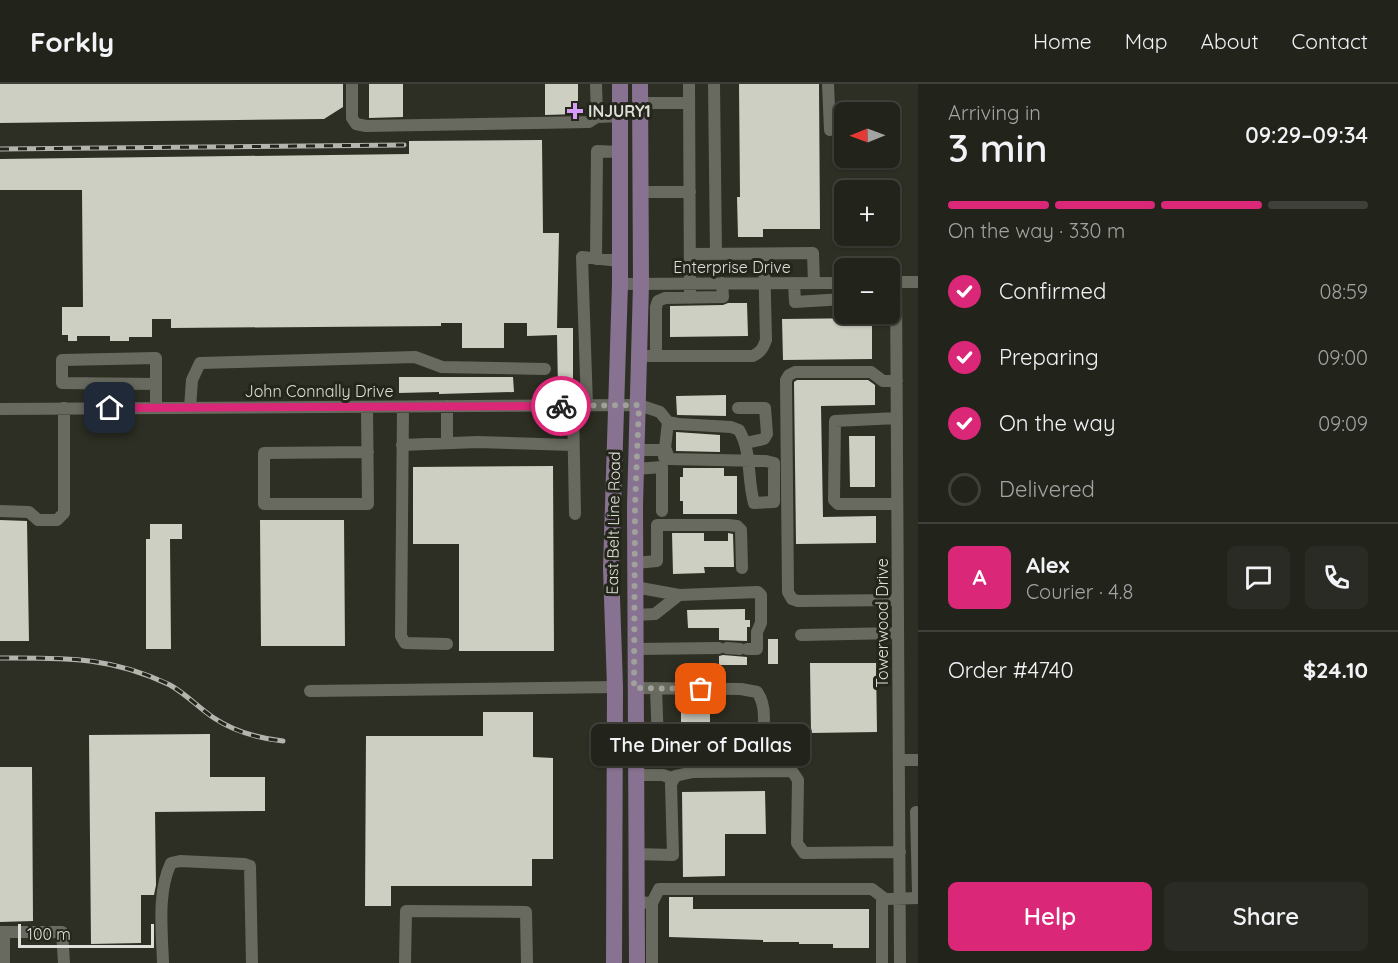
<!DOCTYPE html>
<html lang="en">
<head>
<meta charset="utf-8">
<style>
  :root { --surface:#22231b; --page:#2a2b24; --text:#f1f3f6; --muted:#a2a4a3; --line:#3f403a; --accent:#db2777 }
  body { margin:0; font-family:Quicksand,sans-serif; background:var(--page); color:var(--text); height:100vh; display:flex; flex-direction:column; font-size:22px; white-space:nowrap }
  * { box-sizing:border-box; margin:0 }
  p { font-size:20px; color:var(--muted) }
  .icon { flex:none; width:33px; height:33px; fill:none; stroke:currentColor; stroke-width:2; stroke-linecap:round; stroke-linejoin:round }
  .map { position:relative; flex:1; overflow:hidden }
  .drawer { display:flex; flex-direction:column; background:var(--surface); width:480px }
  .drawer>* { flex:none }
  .needle { width:39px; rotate:269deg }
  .controls { position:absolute; left:834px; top:18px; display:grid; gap:12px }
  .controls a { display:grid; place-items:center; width:66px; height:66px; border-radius:9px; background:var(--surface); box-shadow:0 2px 4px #0004,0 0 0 2px var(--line); font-size:30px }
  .scale { position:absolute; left:18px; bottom:15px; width:136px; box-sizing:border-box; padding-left:6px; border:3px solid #dedfd9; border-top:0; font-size:16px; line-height:21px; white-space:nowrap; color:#dedfd9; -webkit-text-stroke:4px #24251b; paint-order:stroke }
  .pin { position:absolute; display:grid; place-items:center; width:51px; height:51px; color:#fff; margin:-26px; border-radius:12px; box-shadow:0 3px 9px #0006 }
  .courier { position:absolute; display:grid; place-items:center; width:60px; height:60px; margin:-30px; border:4px solid #db2777; border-radius:50%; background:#fff; color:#222; box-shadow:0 2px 8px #0007 }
  .bubble { position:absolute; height:42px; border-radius:9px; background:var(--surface); box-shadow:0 2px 4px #0004,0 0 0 2px var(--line); font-size:20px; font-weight:600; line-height:42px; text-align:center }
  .overview em { font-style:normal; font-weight:600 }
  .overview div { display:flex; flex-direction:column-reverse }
  .overview { display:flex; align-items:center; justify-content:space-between; height:102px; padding:0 30px }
  h1 { font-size:39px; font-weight:600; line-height:45px }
  .bar { display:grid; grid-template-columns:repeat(4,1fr); gap:9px 6px; align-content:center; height:72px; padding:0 30px }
  .bar i { height:8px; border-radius:4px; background:var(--line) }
  .bar .active { background:var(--accent) }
  .bar p { grid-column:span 4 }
  .line { display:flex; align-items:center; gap:15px; padding:0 30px; border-top:2px solid var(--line) }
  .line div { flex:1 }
  .round { display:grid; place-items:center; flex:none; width:63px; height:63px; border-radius:9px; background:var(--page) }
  ol { padding:0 30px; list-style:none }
  li { display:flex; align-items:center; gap:18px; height:66px }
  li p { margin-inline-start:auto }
  li .icon { padding:6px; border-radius:50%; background:var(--accent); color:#fff; stroke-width:4 }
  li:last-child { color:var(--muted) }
  li i { width:33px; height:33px; border:3px solid var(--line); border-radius:50% }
  .cta { display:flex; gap:12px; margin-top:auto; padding:12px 30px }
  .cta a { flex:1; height:69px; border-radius:9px; background:var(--accent); color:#fff; font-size:24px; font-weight:600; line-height:69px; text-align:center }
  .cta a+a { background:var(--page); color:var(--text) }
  header { display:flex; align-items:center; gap:36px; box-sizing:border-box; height:84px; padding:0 30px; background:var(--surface); border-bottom:2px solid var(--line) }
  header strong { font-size:28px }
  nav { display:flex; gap:33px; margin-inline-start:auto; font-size:21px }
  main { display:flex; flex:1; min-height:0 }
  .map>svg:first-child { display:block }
</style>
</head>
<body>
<header>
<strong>Forkly</strong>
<nav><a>Home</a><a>Map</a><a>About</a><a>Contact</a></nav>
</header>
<main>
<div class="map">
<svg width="918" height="879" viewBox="0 0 918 879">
  <rect width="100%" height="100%" fill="#2d2f24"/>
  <path fill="#cecfc3" d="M0 0H343V23L324 35 0 39Z
    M369 0H403V33L369 34Z
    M545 0H578V30L545 31Z
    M739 0H819L820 145H763V153H738L737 113H740Z
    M542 56 543 149H559L557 244H573V306H558L557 251 527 252V239H504V264H462V239H441V242L171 244V235H152V253H129V257H110V252H77V257H68V251H62V223H83L82 106H0V75L409 70V57Z
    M728 219H747L748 252 670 253V222L723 221Z
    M872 234V275L783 276 782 235Z
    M399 293H513L514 308 439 310V308L399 309Z
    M797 296H868L875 301V321L821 322 823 433 876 432V459L796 460 794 298Z
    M726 311V332L677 331 676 312Z
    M676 348 720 351V368L676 367Z
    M849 352H875V403H850Z
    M553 382 554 567H459V460H413V383Z
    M683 384H724V392H737V430H683V417H680V393H683Z
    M0 436 27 437 29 557H0Z
    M260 436H344L345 562H261Z
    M150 440H182V455H170L171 565H146V455H150Z
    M672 449H704V457H728V449L733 450 734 483H704L705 489 673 490Z
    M745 525V536H750V543H747V557L719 556V544H688L687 526Z
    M768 555H778V580H768Z
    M723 571 747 573V581H719V572Z
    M810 579H876L877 648 811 649Z
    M710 613V644H700V638H681V614Z
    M483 628H533V673L553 674V775H532V802H391V822H365L366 652H483Z
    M210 650V693H265V727L155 728 156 801 154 811H141V859L91 860 89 651Z
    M0 683H32L33 837 0 838Z
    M765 707 766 750H725V792L683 793 682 708Z
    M669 813H693V825H869V864H833V860H799V858H763V856L669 853Z"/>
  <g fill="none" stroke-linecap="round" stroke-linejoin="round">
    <path stroke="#696a5f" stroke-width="12" d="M352 0V34L356 40 366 42 589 38 597 33 620 32
      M596 0 597 33
      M689 0 690 214
      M714 0 716 170
      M828 0 830 46
      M640 19H689
      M641 108H690
      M690 170 813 169 814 199
      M596 175 597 67 620 68
      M890 198H918
      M896 198 900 879
      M794 199 795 218 844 215
      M620 200 844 199
      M640 272H753C761 268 763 264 766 256L764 170
      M656 272V223L658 217 665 214 723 213 722 199
      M897 297H883L871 288H795L789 291 786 296 788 508 792 515 798 517 898 516
      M156 300 62 299V276L156 274V324
      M573 322 575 430
      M587 322 582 173 620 177
      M367 323 368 420H264V369L368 368
      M403 323 401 552 405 559 447 560
      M190 324 192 296 200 279 415 273 442 283 545 285
      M738 324H765L767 350 764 355 745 359
      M0 325 639 321 660 328 668 338 678 340 731 343 739 346C752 368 747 395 754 419L774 418V379L766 377 669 375 666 366H637
      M897 334 835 337 834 416 838 420H897
      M447 359V322
      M402 361 477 358 573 361
      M664 373 668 338
      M636 385 662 383V427
      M0 427 29 428 38 436H57L64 429V324
      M635 479 657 477V441H728L737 442 741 446 742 484
      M635 503 679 511 758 508 761 511V539L757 548V565H747
      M635 531 655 530 679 511
      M801 551 898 549
      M727 564 740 565
      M635 565 719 564
      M634 604 741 605 757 608C767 621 765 646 759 661L751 662 635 660
      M656 604 658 660
      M310 607 615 603
      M899 676H918
      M635 691H663L674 695
      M916 728 918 808
      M636 770 673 771 671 700 675 692 693 688 792 687 798 696 797 759 804 769 900 768
      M636 818 652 819 659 805H872L885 815
      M652 819V879
      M0 848H62L64 879
      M4 879V848
      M163 879C162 847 157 808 171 779L180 777 244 780 250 782 252 879
      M405 879 406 827 526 828 527 879
      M882 879V818L885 815 918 814"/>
    <path stroke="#887291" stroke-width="16" d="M614 879 615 603 611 484 620 200V0
      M637 879 635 421 641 200 640 0"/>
    <defs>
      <path id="rail" d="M0 65 404 61
        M0 574C64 574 110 572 170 601 186 610 199 624 214 634 235 648 257 654 283 657"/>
    </defs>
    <use href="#rail" stroke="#b4b5ae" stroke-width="5"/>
    <use href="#rail" stroke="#24251b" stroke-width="3" stroke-dasharray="9" stroke-linecap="butt"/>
  </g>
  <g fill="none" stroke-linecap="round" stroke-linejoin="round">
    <path stroke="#a0a19a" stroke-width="6" stroke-dasharray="0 10.8" d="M561 322 639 321 635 421 634 604 701 605"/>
    <path stroke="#db2777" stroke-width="8" d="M110 324 561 322"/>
  </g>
  <path fill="#d79bf9" stroke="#24251b" stroke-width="2" d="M572 18h6v6h6v6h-6v6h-6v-6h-6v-6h6z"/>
  <g text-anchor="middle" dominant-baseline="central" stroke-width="6" stroke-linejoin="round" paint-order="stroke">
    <g font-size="16" font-weight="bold" fill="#dedfd9" stroke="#24251b" text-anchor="start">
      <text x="588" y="27">INJURY1</text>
    </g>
    <g font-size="16" fill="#dedfd9" stroke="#24251b">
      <text x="732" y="183">Enterprise Drive</text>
      <text x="319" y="307">John Connally Drive</text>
      <text transform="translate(613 439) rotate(-89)">East Belt Line Road</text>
      <text transform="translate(882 539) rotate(-90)">Towerwood Drive</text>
    </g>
  </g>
</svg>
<div class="controls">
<a><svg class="needle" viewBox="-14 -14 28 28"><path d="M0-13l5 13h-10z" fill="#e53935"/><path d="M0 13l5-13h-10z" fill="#a2a4a3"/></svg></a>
<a>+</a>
<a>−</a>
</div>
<div class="scale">100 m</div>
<div class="pin" style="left:701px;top:605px;background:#ea580c"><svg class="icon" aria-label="bag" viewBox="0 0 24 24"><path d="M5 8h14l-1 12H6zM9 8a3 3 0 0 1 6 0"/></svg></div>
<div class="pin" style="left:110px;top:324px;background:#1f2937"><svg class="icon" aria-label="home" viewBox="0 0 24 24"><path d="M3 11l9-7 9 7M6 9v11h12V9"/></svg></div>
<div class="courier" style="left:561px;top:322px"><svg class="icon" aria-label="bike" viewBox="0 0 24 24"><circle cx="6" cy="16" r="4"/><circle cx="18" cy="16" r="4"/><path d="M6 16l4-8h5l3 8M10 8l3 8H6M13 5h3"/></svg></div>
<div class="bubble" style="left:591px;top:640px;width:219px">The Diner of Dallas</div>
</div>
<section class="drawer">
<div class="overview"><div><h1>3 min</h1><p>Arriving in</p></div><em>09:29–09:34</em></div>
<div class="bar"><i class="active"></i><i class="active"></i><i class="active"></i><i></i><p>On the way · 330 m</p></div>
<ol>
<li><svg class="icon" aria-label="check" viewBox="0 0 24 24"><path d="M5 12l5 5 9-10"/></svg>Confirmed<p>08:59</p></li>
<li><svg class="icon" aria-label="check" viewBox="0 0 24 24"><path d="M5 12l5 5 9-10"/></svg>Preparing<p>09:00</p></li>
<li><svg class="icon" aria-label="check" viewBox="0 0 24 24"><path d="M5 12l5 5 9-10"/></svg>On the way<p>09:09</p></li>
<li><i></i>Delivered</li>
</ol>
<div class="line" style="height:108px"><b class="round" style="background:var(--accent);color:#fff">A</b><div><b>Alex</b><p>Courier · 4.8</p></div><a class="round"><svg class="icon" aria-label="chat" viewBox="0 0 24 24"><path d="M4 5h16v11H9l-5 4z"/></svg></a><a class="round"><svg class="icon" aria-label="phone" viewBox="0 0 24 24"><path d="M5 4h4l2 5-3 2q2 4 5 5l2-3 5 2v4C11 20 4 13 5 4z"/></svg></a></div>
<div class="line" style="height:78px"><div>Order #4740</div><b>$24.10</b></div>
<div class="cta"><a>Help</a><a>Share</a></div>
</section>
</main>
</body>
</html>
